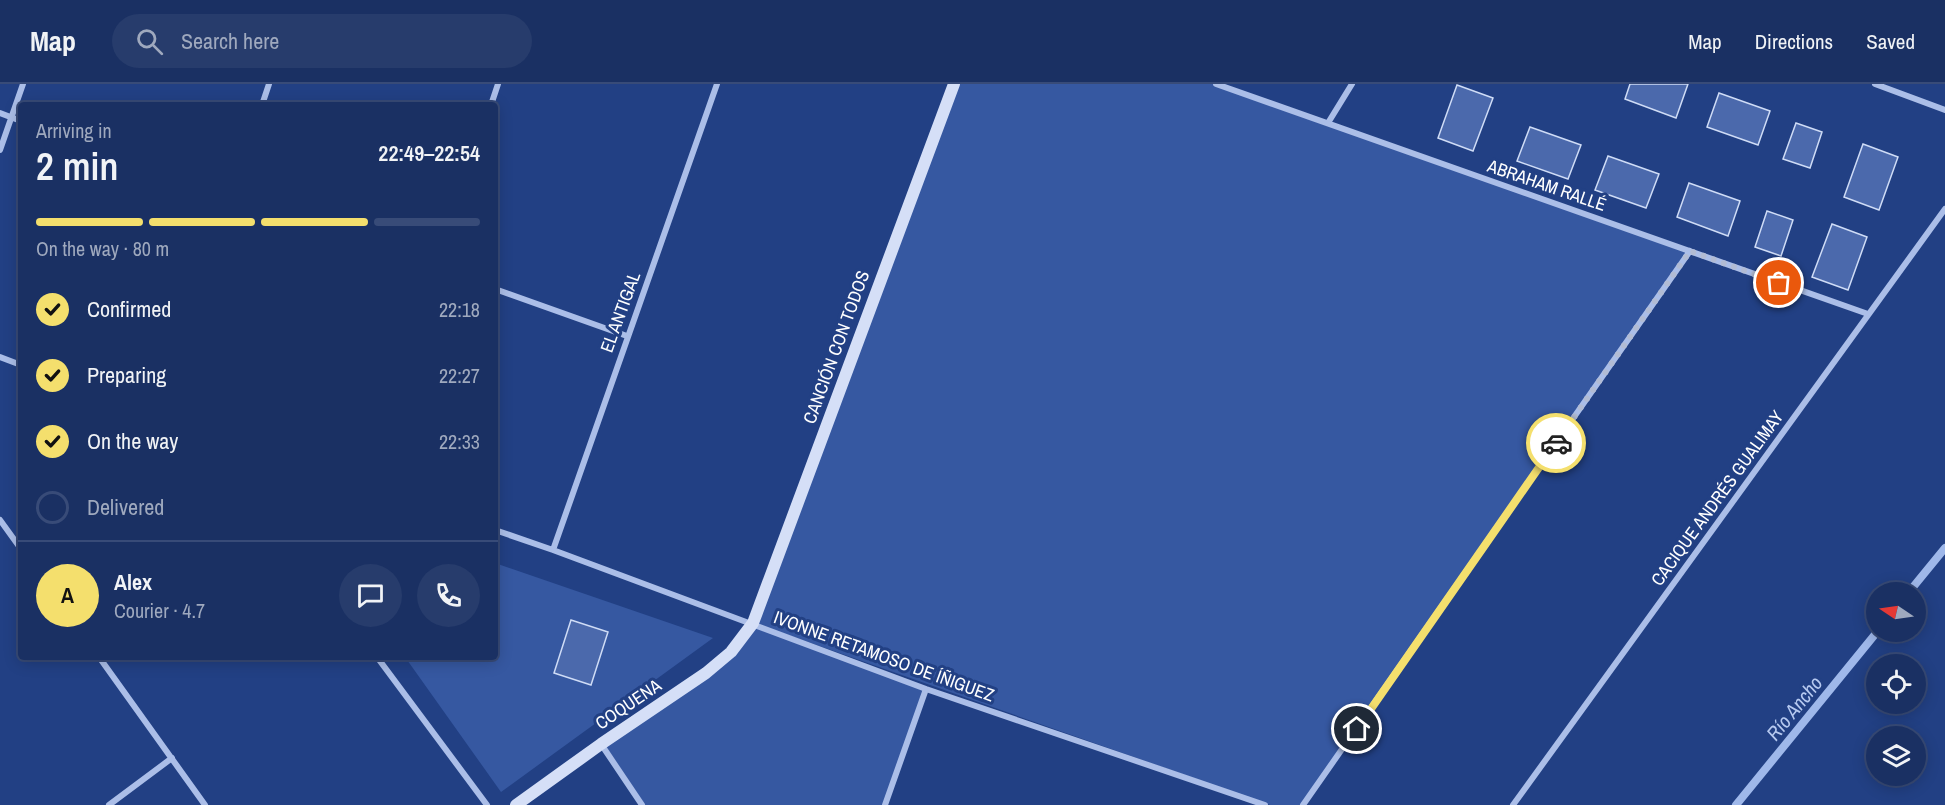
<!DOCTYPE html>
<html lang="en">
<head>
<meta charset="utf-8">
<style>
  :root { --surface:#1a3063; --page:#273c6c; --text:#f1f3f6; --muted:#9fa9be; --line:#384b78; --accent:#f4df6d }
  body { margin:0; font-family:"Archivo Narrow",sans-serif; background:var(--page); color:var(--text); height:100vh; display:flex; flex-direction:column; font-size:22px; white-space:nowrap }
  * { box-sizing:border-box; margin:0 }
  p { font-size:20px; color:var(--muted) }
  .icon { flex:none; width:33px; height:33px; fill:none; stroke:currentColor; stroke-width:2; stroke-linecap:round; stroke-linejoin:round }
  .map { position:relative; flex:1; overflow:hidden }
  .details { position:absolute; left:18px; top:18px; width:480px; height:558px; display:flex; flex-direction:column; background:var(--surface); border-radius:6px; box-shadow:0 3px 15px #0003,0 0 0 2px var(--line) }
  .details>* { flex:none }
  .needle { width:39px; rotate:283deg }
  .fabs { position:absolute; left:1866px; top:498px; display:grid; gap:12px }
  .fabs a { display:grid; place-items:center; width:60px; height:60px; border-radius:50%; background:var(--surface); box-shadow:0 3px 15px #0003,0 0 0 2px var(--line); font-size:30px }
  .pin { position:absolute; display:grid; place-items:center; width:51px; height:51px; color:#fff; margin:-26px; border:3px solid #fff; border-radius:50%; box-shadow:0 2px 6px #0007 }
  .courier { position:absolute; display:grid; place-items:center; width:60px; height:60px; margin:-30px; border:4px solid #f4df6d; border-radius:50%; background:#fff; color:#222; box-shadow:0 2px 8px #0007 }
  .overview em { font-style:normal; font-weight:600 }
  .overview div { display:flex; flex-direction:column-reverse }
  .overview { display:flex; align-items:center; justify-content:space-between; height:102px; padding:0 18px }
  h1 { font-size:39px; font-weight:600; line-height:45px }
  .bar { display:grid; grid-template-columns:repeat(4,1fr); gap:9px 6px; align-content:center; height:72px; padding:0 18px }
  .bar i { height:8px; border-radius:4px; background:var(--line) }
  .bar .current { background:var(--accent) }
  .bar p { grid-column:span 4 }
  .line { display:flex; align-items:center; gap:15px; padding:0 18px; border-top:2px solid var(--line) }
  .line div { flex:1 }
  .round { display:grid; place-items:center; flex:none; width:63px; height:63px; border-radius:32px; background:var(--page) }
  ol { padding:0 18px; list-style:none }
  li { display:flex; align-items:center; gap:18px; height:66px }
  li p { margin-inline-start:auto }
  li .icon { padding:6px; border-radius:50%; background:var(--accent); color:#111; stroke-width:4 }
  li:last-child { color:var(--muted) }
  li i { width:33px; height:33px; border:3px solid var(--line); border-radius:50% }
  header { display:flex; align-items:center; gap:36px; box-sizing:border-box; height:84px; padding:0 30px; background:var(--surface); border-bottom:2px solid var(--line) }
  header strong { font-size:28px }
  nav { display:flex; gap:33px; margin-inline-start:auto; font-size:21px }
  .search { width:420px; height:54px; background:var(--page); display:flex; align-items:center; gap:15px; box-sizing:border-box; padding:0 21px; border-radius:33px; color:var(--muted); font-size:22px }
  .map>svg:first-child { display:block }
</style>
</head>
<body>
<header>
<strong>Map</strong>
<div class="search"><svg class="icon" aria-label="search" viewBox="0 0 24 24"><circle cx="10" cy="10" r="6"/><path d="M15 15l6 6"/></svg>Search here</div>
<nav><a>Map</a><a>Directions</a><a>Saved</a></nav>
</header>
<div class="map">
<svg width="1945" height="721" viewBox="0 0 1945 721">
  <rect width="100%" height="100%" fill="#224084"/>
  <path fill="#3658a1" d="M954 0H1213L1688 168 1302 721H1270L754 539Z
    M495 479 713 554 501 708 405 573H495Z
    M754 543 924 606 883 721H645L605 661 733 571Z"/>
  <g fill="none" stroke-linecap="round" stroke-linejoin="round">
    <path stroke="#9fb8ea" stroke-width="8" d="M1909 508 1945 464
      M1736 721 1877 548"/>
  </g>
  <path fill="#4b69ac" stroke="#cfdcf6" stroke-width="1.5" d="M1630 0H1688L1676 34 1625 15Z
    M1457 1 1493 14 1473 67 1438 54Z
    M1719 9 1770 27 1758 61 1707 43Z
    M1796 39 1822 48 1810 84 1783 75Z
    M1530 43 1581 61 1568 95 1517 77Z
    M1863 60 1898 73 1879 126 1844 113Z
    M1608 72 1659 90 1646 124 1595 106Z
    M1689 99 1740 117 1728 152 1677 133Z
    M1767 127 1793 136 1781 172 1755 163Z
    M1832 140 1867 153 1848 206 1812 193Z
    M571 536 608 548 591 601 554 589Z"/>
  <g fill="none" stroke-linecap="round" stroke-linejoin="round">
    <path stroke="#abbee8" stroke-width="6" d="M1216 0 1868 230
      M1875 0 1945 26
      M262 21 269 0
      M491 21 498 0
      M0 29 21 37
      M1328 39 1352 0
      M0 66 23 0
      M495 205 627 252
      M0 273 21 281
      M0 436 21 465
      M495 446 553 466 926 605 1265 721
      M553 466 717 0
      M99 573 205 721
      M377 573 487 721
      M601 660 642 721
      M109 721 172 674
      M885 721 926 605
      M1303 721 1690 167
      M1513 721 1945 125"/>
    <path stroke="#d5dff7" stroke-width="12" d="M516 721 601 660 706 589 731 568 753 539 954 0"/>
  </g>
  <g fill="none" stroke-linecap="round" stroke-linejoin="round">
    <path stroke="#b2bcd4" stroke-width="6" stroke-dasharray="0 10.8" d="M1556 359 1690 167 1779 199"/>
    <path stroke="#f4df6d" stroke-width="8" d="M1357 645 1556 359"/>
  </g>
  <g text-anchor="middle" dominant-baseline="central" stroke-width="6" stroke-linejoin="round" paint-order="stroke">
    <g font-size="18" fill="#fff" stroke="#224084">
      <text transform="translate(1547 101) rotate(19)">ABRAHAM RALLÉ</text>
      <text transform="translate(620 228) rotate(-70)">EL ANTIGAL</text>
      <text transform="translate(836 263) rotate(-70)">CANCIÓN CON TODOS</text>
      <text transform="translate(1717 414) rotate(-54)">CACIQUE ANDRÉS GUALIMAY</text>
      <text transform="translate(884 572) rotate(20)">IVONNE RETAMOSO DE ÍÑIGUEZ</text>
      <text transform="translate(628 620) rotate(-34)">COQUENA</text>
    </g>
    <g font-size="20" font-style="italic" fill="#b6c9f0" stroke="#224084">
      <text transform="translate(1794 624) rotate(-51)">Río Ancho</text>
    </g>
  </g>
</svg>
<div class="fabs">
<a><svg class="needle" viewBox="-14 -14 28 28"><path d="M0-13l5 13h-10z" fill="#e53935"/><path d="M0 13l5-13h-10z" fill="#9fa9be"/></svg></a>
<a><svg class="icon" aria-label="locate" viewBox="0 0 24 24"><circle cx="12" cy="12" r="6"/><path d="M12 2v4M12 18v4M2 12h4M18 12h4"/></svg></a>
<a><svg class="icon" aria-label="layers" viewBox="0 0 24 24"><path d="M12 4l9 5-9 5-9-5zM3 14l9 5 9-5"/></svg></a>
</div>
<div class="pin" style="left:1779px;top:199px;background:#ea580c"><svg class="icon" aria-label="bag" viewBox="0 0 24 24"><path d="M5 8h14l-1 12H6zM9 8a3 3 0 0 1 6 0"/></svg></div>
<div class="pin" style="left:1357px;top:645px;background:#1f2937"><svg class="icon" aria-label="home" viewBox="0 0 24 24"><path d="M3 11l9-7 9 7M6 9v11h12V9"/></svg></div>
<div class="courier" style="left:1556px;top:359px"><svg class="icon" aria-label="car" viewBox="0 0 24 24"><path d="M5 17H2v-5l4-1 3-4h7l3 4 3 1v5h-3M9 17h6M6 11h13"/><circle cx="7" cy="17" r="2"/><circle cx="17" cy="17" r="2"/></svg></div>
<section class="details">
<div class="overview"><div><h1>2 min</h1><p>Arriving in</p></div><em>22:49–22:54</em></div>
<div class="bar"><i class="current"></i><i class="current"></i><i class="current"></i><i></i><p>On the way · 80 m</p></div>
<ol>
<li><svg class="icon" aria-label="check" viewBox="0 0 24 24"><path d="M5 12l5 5 9-10"/></svg>Confirmed<p>22:18</p></li>
<li><svg class="icon" aria-label="check" viewBox="0 0 24 24"><path d="M5 12l5 5 9-10"/></svg>Preparing<p>22:27</p></li>
<li><svg class="icon" aria-label="check" viewBox="0 0 24 24"><path d="M5 12l5 5 9-10"/></svg>On the way<p>22:33</p></li>
<li><i></i>Delivered</li>
</ol>
<div class="line" style="height:108px"><b class="round" style="background:var(--accent);color:#111">A</b><div><b>Alex</b><p>Courier · 4.7</p></div><a class="round"><svg class="icon" aria-label="chat" viewBox="0 0 24 24"><path d="M4 5h16v11H9l-5 4z"/></svg></a><a class="round"><svg class="icon" aria-label="phone" viewBox="0 0 24 24"><path d="M5 4h4l2 5-3 2q2 4 5 5l2-3 5 2v4C11 20 4 13 5 4z"/></svg></a></div>
</section>
</div>
</body>
</html>
